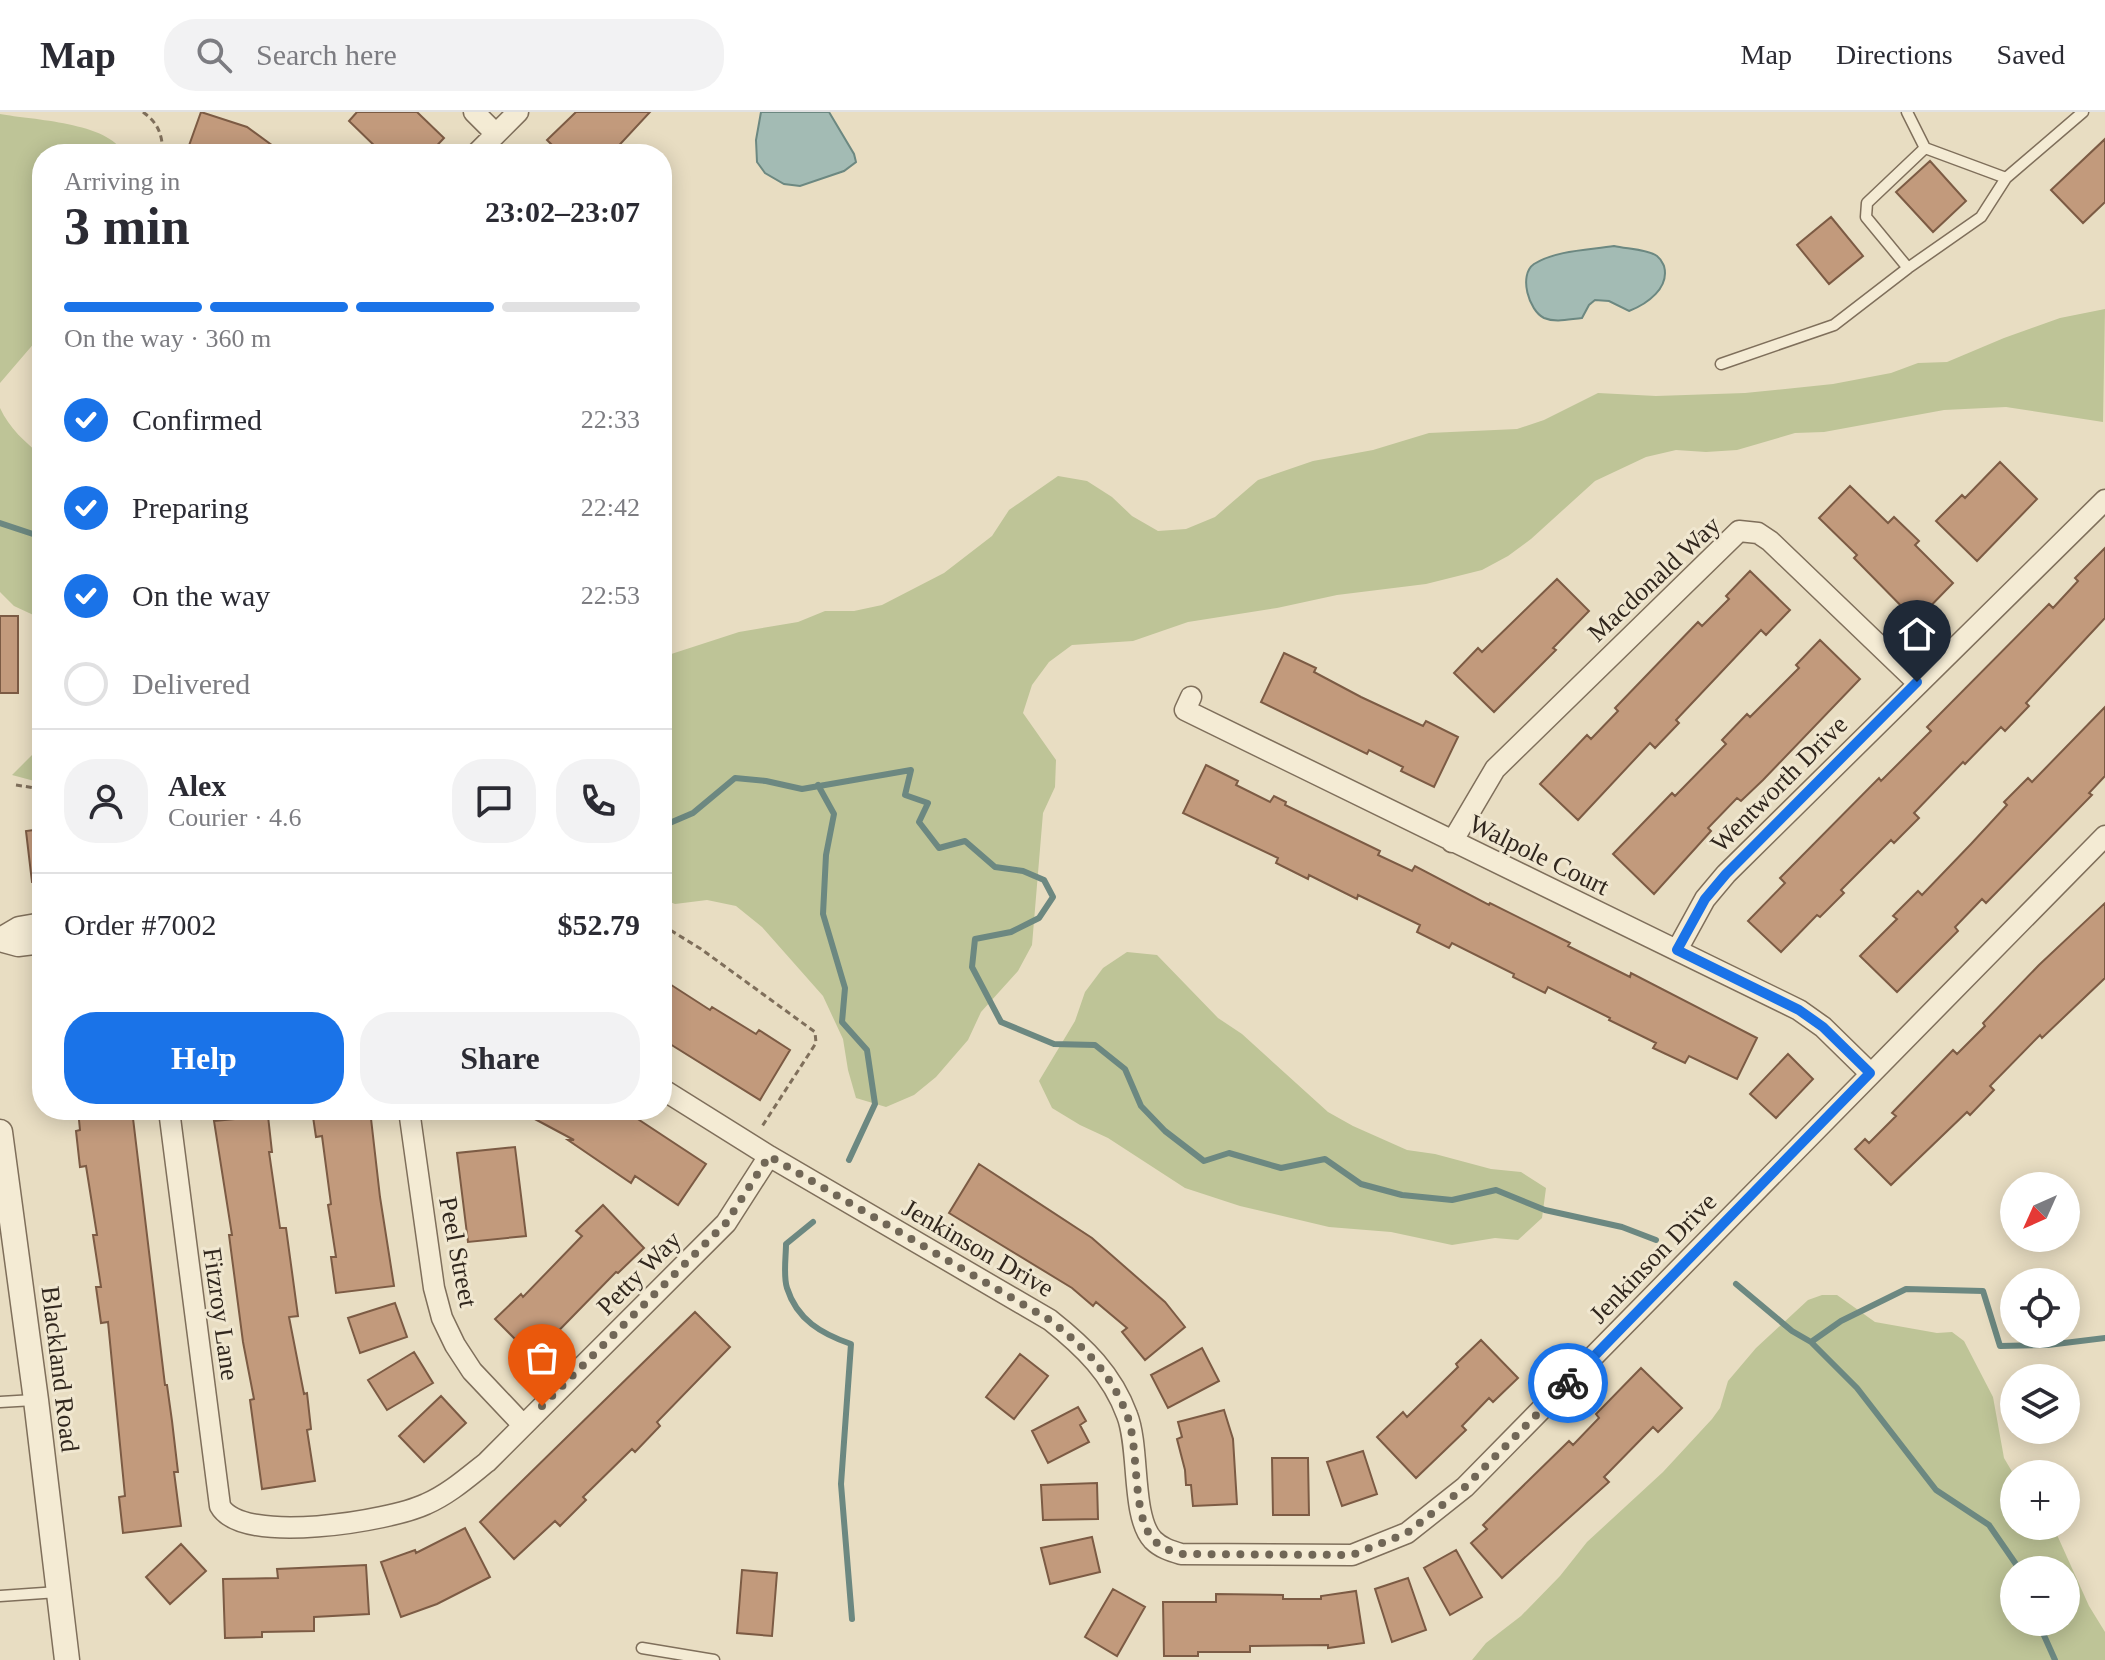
<!DOCTYPE html>
<html lang="en">
<head>
<meta charset="utf-8">
<style>
  :root { --surface:#fff; --page:#f2f2f3; --text:#2b2b33; --muted:#7c7c81; --line:#e1e1e2; --accent:#1a73e8 }
  body { margin:0; font-family:"Times New Roman",serif; background:var(--page); color:var(--text); height:100vh; display:flex; flex-direction:column; font-size:30px; white-space:nowrap }
  * { box-sizing:border-box; margin:0 }
  p { font-size:26px; color:var(--muted) }
  .icon { flex:none; width:44px; height:44px; fill:none; stroke:currentColor; stroke-width:2; stroke-linecap:round; stroke-linejoin:round }
  .map { position:relative; flex:1; overflow:hidden }
  .panel { position:absolute; left:32px; top:32px; width:640px; height:976px; display:flex; flex-direction:column; background:var(--surface); border-radius:32px; box-shadow:0 4px 20px #0003 }
  .panel>* { flex:none }
  .needle { width:52px; rotate:225deg }
  .tools { position:absolute; left:2000px; top:1060px; display:grid; gap:16px }
  .tools a { display:grid; place-items:center; width:80px; height:80px; border-radius:50%; background:var(--surface); box-shadow:0 4px 20px #0003; font-size:40px }
  .pin { position:absolute; display:grid; place-items:center; width:68px; height:68px; color:#fff; margin:-82px -34px; border-radius:50% 50% 50% 0; rotate:-45deg; box-shadow:0 0 8px #0007 }
  .pin .icon { rotate:45deg }
  .courier { position:absolute; display:grid; place-items:center; width:80px; height:80px; margin:-40px; border:6px solid #1a73e8; border-radius:50%; background:#fff; color:#222; box-shadow:0 2px 10px #0007 }
  .summary em { font-style:normal; font-weight:700 }
  .summary div { display:flex; flex-direction:column-reverse }
  .summary { display:flex; align-items:center; justify-content:space-between; height:136px; padding:0 32px }
  h1 { font-size:52px; font-weight:700; line-height:60px }
  .bar { display:grid; grid-template-columns:repeat(4,1fr); gap:12px 8px; align-content:center; height:96px; padding:0 32px }
  .bar i { height:10px; border-radius:6px; background:var(--line) }
  .bar .on { background:var(--accent) }
  .bar p { grid-column:span 4 }
  .line { display:flex; align-items:center; gap:20px; padding:0 32px; border-top:2px solid var(--line) }
  .line div { flex:1 }
  .round { display:grid; place-items:center; flex:none; width:84px; height:84px; border-radius:32px; background:var(--page) }
  ol { padding:0 32px; list-style:none }
  li { display:flex; align-items:center; gap:24px; height:88px }
  li p { margin-inline-start:auto }
  li .icon { padding:8px; border-radius:50%; background:var(--accent); color:#fff; stroke-width:4 }
  li:last-child { color:var(--muted) }
  li i { width:44px; height:44px; border:4px solid var(--line); border-radius:50% }
  .button { display:flex; gap:16px; margin-top:auto; padding:16px 32px }
  .button a { flex:1; height:92px; border-radius:32px; background:var(--accent); color:#fff; font-size:32px; font-weight:700; line-height:92px; text-align:center }
  .button a+a { background:var(--page); color:var(--text) }
  header { display:flex; align-items:center; gap:48px; box-sizing:border-box; height:112px; padding:0 40px; background:var(--surface); border-bottom:2px solid var(--line) }
  header strong { font-size:38px }
  nav { display:flex; gap:44px; margin-inline-start:auto; font-size:28px }
  .search { width:560px; height:72px; background:var(--page); display:flex; align-items:center; gap:20px; box-sizing:border-box; padding:0 28px; border-radius:32px; color:var(--muted); font-size:30px }
  .map>svg:first-child { display:block }
</style>
</head>
<body>
<header>
<strong>Map</strong>
<div class="search"><svg class="icon" aria-label="search" viewBox="0 0 24 24"><circle cx="10" cy="10" r="6"/><path d="M15 15l6 6"/></svg>Search here</div>
<nav><a>Map</a><a>Directions</a><a>Saved</a></nav>
</header>
<div class="map">
<svg width="2105" height="1548" viewBox="0 0 2105 1548">
  <rect width="100%" height="100%" fill="#e8ddc2"/>
  <path fill="#bec497" fill-rule="evenodd" d="M0 2C32 8 109 10 124 42H42V222L0 271Z
    M2105 197 2103 310 2006 295 1944 298 1824 320 1795 321 1737 338 1706 340 1676 338 1646 345 1595 369 1531 427 1508 444 1482 458 1426 472 1337 483 1277 496 1188 510 1133 529 1072 533 1049 550 1032 573 1023 601 1056 648 1055 675 1043 701 1032 833 1018 859 981 900 968 928 936 965 914 983 886 995 856 986 848 958 843 927 823 884 762 815 736 794 707 788 675 792 662 787V545L739 520 798 510 825 499H854L882 493 944 461 992 424 1009 398 1058 364 1087 369 1112 385 1132 404 1158 419 1186 417 1215 405 1258 368 1313 349 1373 338 1429 321 1517 317 1544 308 1598 281 1656 284 1745 281 1833 272 1891 261 1918 251 1947 250 2004 226 2060 206Z
    M0 296C9 316 26 331 42 344V507L14 494 0 480Z
    M42 633V671L12 663Z
    M1127 840 1157 843 1218 906 1242 922 1328 1000 1353 1014 1407 1038 1435 1042 1491 1057 1521 1060 1546 1076 1542 1106 1518 1128 1495 1126 1452 1133 1391 1120 1329 1115 1240 1094 1185 1076 1108 1026 1080 1013 1052 996 1039 969 1075 909 1085 880 1103 856Z
    M1822 1183H1837L1875 1210 1937 1221 1952 1220 1964 1229 1993 1285 2004 1346 2014 1363V1414H2053L2089 1494 2105 1520V1548H1472L1486 1531 1521 1504 1560 1464 1587 1430 1663 1360 1712 1307 1720 1296 1728 1269 1756 1236 1808 1188ZM2066 1458V1510H2014V1458Z"/>
  <path fill="#a3bbb4" stroke="#6c8881" stroke-width="2" d="M761 0H829L854 42 856 50 844 59 800 74 784 72 765 61 757 50 756 28Z
    M1614 134C1627 137 1647 137 1657 144 1661 147 1662 150 1664 154 1670 176 1647 192 1629 199L1609 189 1595 188 1589 193 1582 206C1570 207 1556 211 1544 206 1529 199 1518 163 1534 152 1557 138 1589 138 1614 134Z"/>
  <g fill="none" stroke-linecap="round" stroke-linejoin="round">
    <path stroke="#6c8881" stroke-width="6" d="M0 411 42 425
      M818 673 834 702 826 743 823 802 845 876 842 910 867 938 875 992 849 1048
      M662 709 665 713 693 701 735 666 766 669 802 677 911 658 905 683 928 691 919 710 939 736 965 729 995 755 1023 759 1044 768 1053 785 1039 806 1011 820 975 827 972 855 1001 910 1054 932 1095 933 1125 957 1141 994 1165 1019 1204 1049 1229 1041 1281 1056 1325 1047 1361 1072 1402 1083 1452 1088 1496 1078 1545 1098 1622 1115 1656 1128
      M813 1110 786 1132C786 1145 783 1164 787 1176 797 1208 822 1222 851 1232L841 1372 852 1507
      M1736 1172 1792 1219 1811 1230 1841 1209 1906 1177 1983 1179 2000 1234 2048 1233 2105 1226
      M1811 1230 1857 1276 1936 1378 1989 1413 2020 1458
      M2038 1510 2055 1548"/>
  </g>
  <path fill="#c29a7c" stroke="#7c5b44" stroke-width="2" d="M201 0 247 15 284 42H186Z
    M357 0H417L444 26 429 42H383L349 9Z
    M576 0H650L611 42H542L552 33 547 28Z
    M2105 27V90L2083 111 2051 78Z
    M1930 49 1966 89 1933 120 1896 80Z
    M1831 105 1863 144 1829 172 1797 133Z
    M2000 350 2037 387 1977 449 1936 409 1962 383 1965 386Z
    M1850 374 1888 411 1894 405 1919 429 1915 433 1953 471 1916 509 1854 446 1857 443 1819 406Z
    M2105 436V506L2026 591 2029 594 2005 619 2001 615 1965 652 1963 650 1914 701 1919 706 1894 731 1891 728 1841 778 1844 781 1820 805 1817 803 1781 840 1748 809 1785 771 1780 766 1879 666 1881 669 1931 619 1927 615 2049 492 2053 496 2078 469 2075 466Z
    M1750 459 1790 498 1766 523 1761 518 1676 608 1679 611 1655 636 1650 631 1578 708 1540 672 1587 623 1591 627 1618 599 1615 596 1698 510 1702 514 1729 487 1726 484Z
    M1557 467 1589 499 1553 536 1556 538 1494 600 1454 561 1478 536 1482 540Z
    M0 504H18V581H0Z
    M1820 528 1860 567 1763 668 1741 689 1737 686 1708 716 1711 719 1654 782 1613 742 1672 681 1675 684 1726 632 1722 628 1747 602 1750 605 1799 556 1796 553Z
    M1284 541 1316 556 1314 560 1361 585 1423 614 1426 609 1458 625 1434 675 1401 659 1403 655 1369 638 1367 642 1261 590Z
    M2105 595V664L2089 681 2092 683 1986 791 1982 787 1955 815 1958 819 1897 880 1860 844 1897 807 1893 804 1918 779 1922 783 1971 732 2007 693 2004 690 2028 666 2032 670Z
    M1206 653 1238 669 1236 673 1270 690 1274 684 1286 690 1285 693 1380 739 1378 743 1412 759 1415 754 1489 793 1490 791 1570 831 1568 834 1630 865 1631 861 1757 926 1737 967 1689 944 1685 951 1653 936 1656 931 1609 908 1610 906 1548 875 1545 881 1513 865 1514 862 1452 831 1449 836 1417 820 1420 813 1358 783 1357 787 1309 763 1308 767 1276 751 1278 746 1183 701Z
    M42 717V769L32 770 26 719Z
    M2105 791V866L2042 926 2040 923 1990 974 1994 978 1970 1003 1967 1000 1891 1073 1855 1037 1865 1027 1869 1031 1896 1004 1892 1001 1953 938 1957 942 1985 914 1983 911 2039 853Z
    M662 867 710 898 712 895 756 922 759 918 790 938 760 988 662 927Z
    M1788 942 1813 967 1776 1006 1750 982Z
    M78 998H132L165 1273H167L172 1309 178 1360H174L181 1414 123 1421 119 1385 125 1384 108 1210 101 1211 96 1175H101L93 1123H97L86 1054 80 1055 76 1019 80 1018Z
    M312 998H370L380 1085 394 1174 336 1181 331 1145H336L328 1093 331 1092 322 1024 316 1025Z
    M518 998H624L706 1052 678 1093 635 1064 631 1071 568 1028H574Z
    M268 1004 272 1040H269L280 1116H286L298 1204 289 1205 304 1282 307 1281 311 1317 307 1318 315 1369 262 1377 250 1288 254 1287 243 1230 229 1123H232L214 1009Z
    M515 1035 526 1124 468 1130 457 1041Z
    M979 1052 1092 1126 1165 1190 1185 1215 1145 1248 1122 1220 1127 1216 1096 1190 1093 1194 1072 1176 949 1101Z
    M603 1093 644 1136 618 1161 616 1160 533 1245 495 1207 521 1182 523 1185 582 1124 576 1119Z
    M395 1191 407 1225 360 1241 348 1206Z
    M695 1200 730 1235 657 1310 660 1314 635 1340 632 1337 583 1385 586 1388 560 1414 555 1409 514 1447 480 1410Z
    M1481 1228 1518 1266 1493 1290 1489 1286 1462 1314 1466 1318 1416 1366 1377 1325 1403 1300 1407 1305 1458 1255 1456 1252Z
    M1202 1236 1219 1269 1168 1296 1151 1263Z
    M414 1240 433 1271 387 1298 368 1268Z
    M1020 1242 1048 1264 1014 1307 986 1285Z
    M1641 1256 1682 1296 1658 1320 1653 1315 1604 1365 1609 1370 1502 1466 1471 1431 1487 1417 1483 1413 1569 1329 1573 1333 1599 1306 1596 1302Z
    M441 1284 466 1311 424 1350 399 1324Z
    M1078 1295 1086 1309 1080 1313 1089 1330 1048 1351 1032 1319Z
    M1224 1298 1233 1327 1237 1392 1193 1394 1191 1373H1186L1185 1358 1177 1327 1182 1325 1178 1310Z
    M1363 1339 1377 1382 1342 1394 1327 1350Z
    M1272 1346H1308L1309 1403H1273Z
    M1097 1371 1098 1407 1043 1408 1041 1373Z
    M465 1416 490 1465 437 1492 401 1505 381 1450 415 1438 416 1441Z
    M1092 1425 1100 1460 1050 1472 1041 1436Z
    M181 1432 206 1459 170 1492 146 1465Z
    M1456 1438 1482 1485 1450 1503 1424 1456Z
    M366 1453 369 1502 314 1505V1519L262 1520V1525L225 1526 223 1467 278 1466 277 1457Z
    M742 1458 777 1461 772 1524 737 1521Z
    M1408 1466 1426 1518 1392 1530 1375 1477Z
    M1113 1477 1145 1495 1117 1544 1085 1525Z
    M1356 1479 1364 1531 1328 1536V1533L1250 1534V1540H1198V1544H1164L1163 1490H1216V1482L1283 1483V1487H1321V1484Z"/>
  <g fill="none" stroke-linecap="round" stroke-linejoin="round">
    <defs>
      <path id="service" d="M1907 0 1925 36 1867 91 1866 105 1908 156 1981 105 2006 66 2083 0
        M1925 36 2006 66
        M1721 252 1834 213 1908 156
        M0 1290 34 1288
        M0 1484 58 1480
        M642 1536 714 1548"/>
      <path id="minor" d="M474 0 496 22
        M476 42 518 0
        M1191 585 1185 598 1799 898 1823 915 1870 961
        M1452 730 1495 657 1739 419 1758 421 1770 429 1917 570
        M0 826 19 815 42 811
        M0 829 18 834 42 831
        M1677 838 1705 787 1726 762 2105 388
        M662 977 769 1044 1050 1208C1084 1235 1112 1262 1127 1303 1140 1336 1131 1405 1153 1428 1161 1436 1171 1439 1181 1442L1352 1443 1407 1421 1465 1375 2105 724
        M169 998 220 1394C242 1434 390 1409 426 1392 449 1382 468 1365 487 1350L726 1111 769 1044
        M409 998 434 1176 442 1206 455 1233 472 1259 523 1313"/>
      <path id="tertiary" d="M0 1020 36 1288 67 1548"/>
    </defs>
    <use href="#service" stroke="#7f6f5b" stroke-width="13"/>
    <use href="#minor" stroke="#7f6f5b" stroke-width="23"/>
    <use href="#tertiary" stroke="#7f6f5b" stroke-width="27"/>
    <path stroke="#7f6f5b" stroke-width="3" stroke-dasharray="6 4" stroke-linecap="butt" d="M143 0C159 12 162 22 163 42
      M16 673 42 677
      M662 813 701 837 815 920 816 931 761 1016"/>
    <use href="#service" stroke="#f4ebd4" stroke-width="10"/>
    <use href="#minor" stroke="#f4ebd4" stroke-width="20"/>
    <use href="#tertiary" stroke="#f4ebd4" stroke-width="24"/>
  </g>
  <g fill="none" stroke-linecap="round" stroke-linejoin="round">
    <path stroke="#716757" stroke-width="8" stroke-dasharray="0 14.4" d="M542 1294 726 1111 769 1044 1050 1208C1084 1235 1111 1261 1127 1303 1140 1337 1131 1405 1154 1428 1161 1436 1171 1439 1181 1442L1352 1443 1407 1421 1465 1375 1568 1271"/>
    <path stroke="#1a73e8" stroke-width="10" d="M1568 1271 1870 961 1823 915 1799 898 1677 838 1705 787 1726 762 1917 570"/>
  </g>
  <g text-anchor="middle" dominant-baseline="central" stroke-width="6" stroke-linejoin="round" paint-order="stroke">
    <g font-size="26" fill="#31271e" stroke="#f0e7d0">
      <text transform="translate(1654 467) rotate(-43)">Macdonald Way</text>
      <text transform="translate(1779 672) rotate(-45)">Wentworth Drive</text>
      <text transform="translate(1539 743) rotate(26)">Walpole Court</text>
      <text transform="translate(978 1136) rotate(30)">Jenkinson Drive</text>
      <text transform="translate(458 1140) rotate(79)">Peel Street</text>
      <text transform="translate(1653 1146) rotate(-46)">Jenkinson Drive</text>
      <text transform="translate(639 1161) rotate(-45)">Petty Way</text>
      <text transform="translate(221 1202) rotate(82)">Fitzroy Lane</text>
      <text transform="translate(60 1257) rotate(83)">Blackland Road</text>
    </g>
  </g>
</svg>
<div class="tools">
<a><svg class="needle" viewBox="-14 -14 28 28"><path d="M0-13l5 13h-10z" fill="#e53935"/><path d="M0 13l5-13h-10z" fill="#7c7c81"/></svg></a>
<a><svg class="icon" aria-label="locate" viewBox="0 0 24 24"><circle cx="12" cy="12" r="6"/><path d="M12 2v4M12 18v4M2 12h4M18 12h4"/></svg></a>
<a><svg class="icon" aria-label="layers" viewBox="0 0 24 24"><path d="M12 4l9 5-9 5-9-5zM3 14l9 5 9-5"/></svg></a>
<a>+</a>
<a>−</a>
</div>
<div class="pin" style="left:542px;top:1294px;background:#ea580c"><svg class="icon" aria-label="bag" viewBox="0 0 24 24"><path d="M5 8h14l-1 12H6zM9 8a3 3 0 0 1 6 0"/></svg></div>
<div class="pin" style="left:1917px;top:570px;background:#1f2937"><svg class="icon" aria-label="home" viewBox="0 0 24 24"><path d="M3 11l9-7 9 7M6 9v11h12V9"/></svg></div>
<div class="courier" style="left:1568px;top:1271px"><svg class="icon" aria-label="bike" viewBox="0 0 24 24"><circle cx="6" cy="16" r="4"/><circle cx="18" cy="16" r="4"/><path d="M6 16l4-8h5l3 8M10 8l3 8H6M13 5h3"/></svg></div>
<section class="panel">
<div class="summary"><div><h1>3 min</h1><p>Arriving in</p></div><em>23:02–23:07</em></div>
<div class="bar"><i class="on"></i><i class="on"></i><i class="on"></i><i></i><p>On the way · 360 m</p></div>
<ol>
<li><svg class="icon" aria-label="check" viewBox="0 0 24 24"><path d="M5 12l5 5 9-10"/></svg>Confirmed<p>22:33</p></li>
<li><svg class="icon" aria-label="check" viewBox="0 0 24 24"><path d="M5 12l5 5 9-10"/></svg>Preparing<p>22:42</p></li>
<li><svg class="icon" aria-label="check" viewBox="0 0 24 24"><path d="M5 12l5 5 9-10"/></svg>On the way<p>22:53</p></li>
<li><i></i>Delivered</li>
</ol>
<div class="line" style="height:144px"><a class="round"><svg class="icon" aria-label="person" viewBox="0 0 24 24"><circle cx="12" cy="8" r="4"/><path d="M4 21q1-7 8-7t8 7"/></svg></a><div><b>Alex</b><p>Courier · 4.6</p></div><a class="round"><svg class="icon" aria-label="chat" viewBox="0 0 24 24"><path d="M4 5h16v11H9l-5 4z"/></svg></a><a class="round"><svg class="icon" aria-label="phone" viewBox="0 0 24 24"><path d="M5 4h4l2 5-3 2q2 4 5 5l2-3 5 2v4C11 20 4 13 5 4z"/></svg></a></div>
<div class="line" style="height:104px"><div>Order #7002</div><b>$52.79</b></div>
<div class="button"><a>Help</a><a>Share</a></div>
</section>
</div>
</body>
</html>
